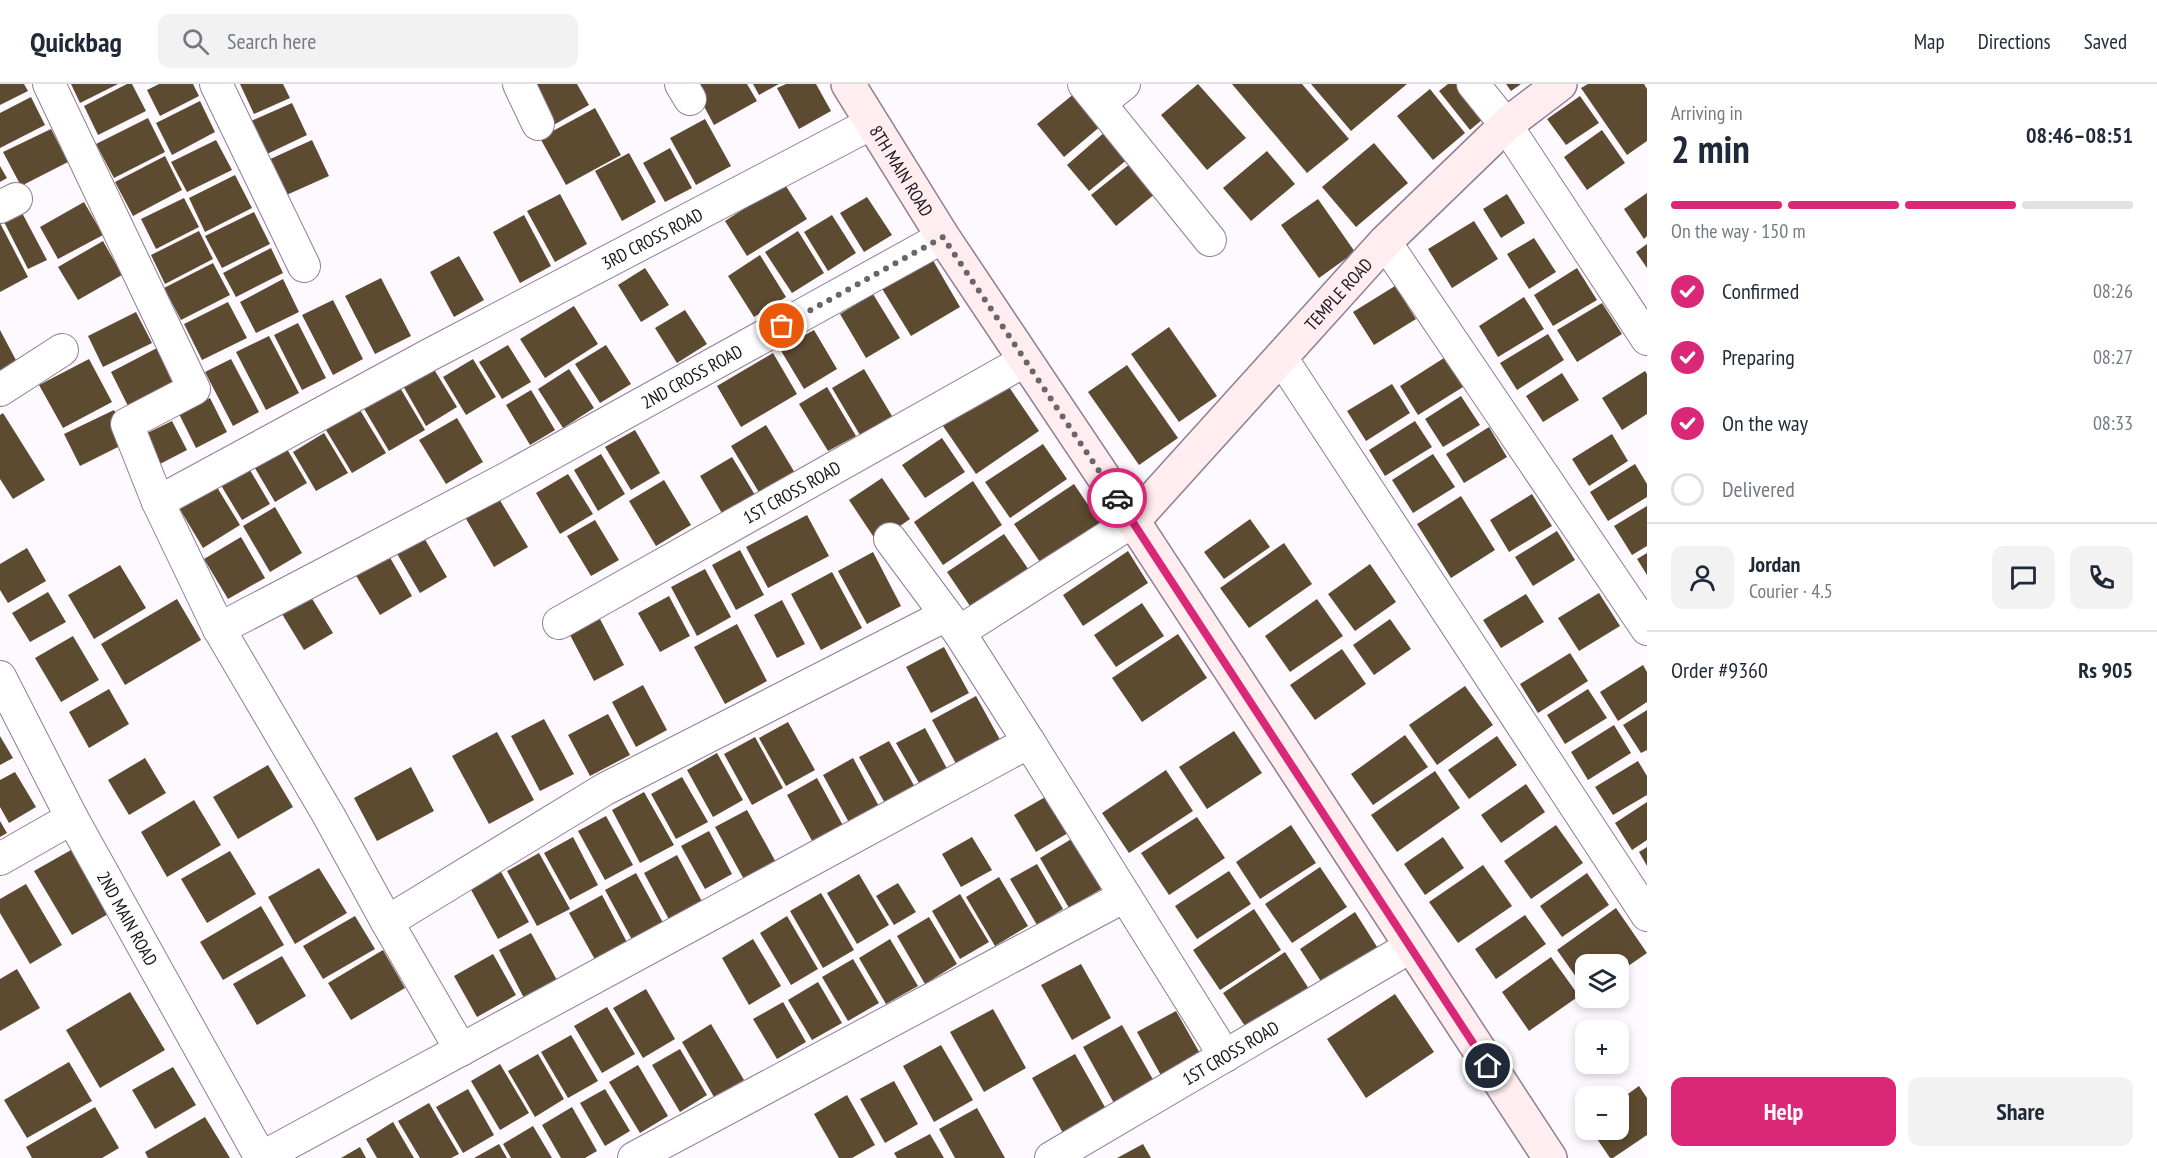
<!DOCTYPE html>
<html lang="en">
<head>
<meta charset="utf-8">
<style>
  :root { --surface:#fff; --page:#f2f2f3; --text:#1f2937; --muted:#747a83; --line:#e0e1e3; --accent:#db2777 }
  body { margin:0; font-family:"PT Sans Narrow",sans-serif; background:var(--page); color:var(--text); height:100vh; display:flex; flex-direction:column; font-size:22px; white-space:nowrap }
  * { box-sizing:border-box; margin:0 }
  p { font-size:20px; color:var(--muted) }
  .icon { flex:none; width:33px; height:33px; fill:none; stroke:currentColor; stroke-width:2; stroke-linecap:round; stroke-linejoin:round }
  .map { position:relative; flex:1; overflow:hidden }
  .sheet { display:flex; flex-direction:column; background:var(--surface); width:510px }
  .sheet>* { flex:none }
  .controls { position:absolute; left:1575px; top:870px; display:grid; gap:12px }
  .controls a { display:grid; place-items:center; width:54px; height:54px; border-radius:12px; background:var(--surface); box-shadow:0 3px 9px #0003; font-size:30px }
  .pin { position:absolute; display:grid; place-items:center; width:51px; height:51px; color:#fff; margin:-26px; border:3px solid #fff; border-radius:50%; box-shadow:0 2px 6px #0007 }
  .courier { position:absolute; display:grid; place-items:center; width:60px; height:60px; margin:-30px; border:4px solid #db2777; border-radius:50%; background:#fff; color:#222; box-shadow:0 2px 8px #0007 }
  .summary em { font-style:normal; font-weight:600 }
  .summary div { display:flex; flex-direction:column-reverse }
  .summary { display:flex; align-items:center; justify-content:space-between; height:102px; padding:0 24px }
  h1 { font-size:39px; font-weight:600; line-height:45px }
  .bar { display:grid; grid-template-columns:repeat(4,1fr); gap:9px 6px; align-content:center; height:72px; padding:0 24px }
  .bar i { height:8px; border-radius:4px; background:var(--line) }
  .bar .on { background:var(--accent) }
  .bar p { grid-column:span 4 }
  .line { display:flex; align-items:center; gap:15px; padding:0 24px; border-top:2px solid var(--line) }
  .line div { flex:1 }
  .round { display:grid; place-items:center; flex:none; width:63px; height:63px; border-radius:12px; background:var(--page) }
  ol { padding:0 24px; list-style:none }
  li { display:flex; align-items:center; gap:18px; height:66px }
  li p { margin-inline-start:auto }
  li .icon { padding:6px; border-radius:50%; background:var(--accent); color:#fff; stroke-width:4 }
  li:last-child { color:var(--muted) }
  li i { width:33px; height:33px; border:3px solid var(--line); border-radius:50% }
  .cta { display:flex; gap:12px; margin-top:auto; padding:12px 24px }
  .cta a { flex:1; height:69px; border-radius:12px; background:var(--accent); color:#fff; font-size:24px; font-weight:600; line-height:69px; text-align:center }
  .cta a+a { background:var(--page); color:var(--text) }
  header { display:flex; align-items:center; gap:36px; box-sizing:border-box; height:84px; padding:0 30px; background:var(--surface); border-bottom:2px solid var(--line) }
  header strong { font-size:28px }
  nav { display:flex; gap:33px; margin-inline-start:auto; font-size:21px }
  .search { width:420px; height:54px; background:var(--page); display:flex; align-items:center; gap:15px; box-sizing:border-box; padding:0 21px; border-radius:12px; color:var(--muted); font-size:22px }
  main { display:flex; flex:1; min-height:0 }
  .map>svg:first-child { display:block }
</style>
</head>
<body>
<header>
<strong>Quickbag</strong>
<div class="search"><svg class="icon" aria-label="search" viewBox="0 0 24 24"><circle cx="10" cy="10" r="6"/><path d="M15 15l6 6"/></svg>Search here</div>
<nav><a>Map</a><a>Directions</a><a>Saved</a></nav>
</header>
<main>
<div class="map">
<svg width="1647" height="1074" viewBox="0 0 1647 1074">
  <rect width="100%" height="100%" fill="#fdf9fe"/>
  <path fill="#5c4b31" d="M0 0H24L28 7 0 21Z
    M71 0H118L80 19Z
    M127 0H132L146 27 98 51 84 22Z
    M159 0H193L199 12 160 32 147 6Z
    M240 0H283L290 14 254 30Z
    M527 0H577L589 21 550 43Z
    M692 0H747L757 17 714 41Z
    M753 0H779L759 11Z
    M786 0H816L831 27 799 45 777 4Z
    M1198 0 1246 54 1207 86 1161 31Z
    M1232 0H1302L1349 55 1307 89Z
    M1311 0H1407L1351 47Z
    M1448 0H1464L1489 30 1470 46 1439 7Z
    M1506 0H1521L1511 7Z
    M1588 0H1644L1647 5V57L1627 71 1581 4Z
    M1430 5 1465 49 1433 76 1397 32Z
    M1075 9 1102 41 1064 73 1037 40Z
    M1580 12 1599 39 1566 61 1547 35Z
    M31 13 45 41 0 64V29Z
    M200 17 215 48 172 71 156 39Z
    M292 19 307 51 267 70 251 37Z
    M595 24 621 71 566 101 540 54Z
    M148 34 165 68 114 94 96 60Z
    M705 35 731 82 696 101 670 54Z
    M51 45 68 78 21 102 3 68Z
    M1602 46 1625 79 1587 106 1564 73Z
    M1106 47 1129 74 1089 107 1067 81Z
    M216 56 232 86 187 108 171 78Z
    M312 56 329 92 282 113 266 77Z
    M1374 59 1408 99 1356 143 1322 103Z
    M670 64 692 104 665 118 643 79Z
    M1267 67 1295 100 1251 137 1223 104Z
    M629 69 656 118 622 137 595 87Z
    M165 72 182 106 133 132 115 98Z
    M1131 79 1156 109 1116 142 1091 111Z
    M0 82 7 94 0 98Z
    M235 91 252 124 205 148 189 114Z
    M784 99 807 135 747 172 725 137Z
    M1647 109V152L1644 155 1624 125Z
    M560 110 587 160 555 178 527 127Z
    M1507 110 1525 139 1501 154 1483 125Z
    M867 113 892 151 864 168 840 129Z
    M184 114 199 143 156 165 141 135Z
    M1318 115 1355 168 1319 194 1281 141Z
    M84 118 103 151 58 175 40 143Z
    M20 125 47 176 28 185 2 134Z
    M254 128 270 160 222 184 205 152Z
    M524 131 551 182 520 199 493 148Z
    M832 131 856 169 828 187 804 148Z
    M1474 137 1498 175 1452 204 1428 165Z
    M0 139 28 193 0 208Z
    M199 147 213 175 165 200 151 171Z
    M798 147 824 189 792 209 765 168Z
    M1534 154 1556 188 1529 205 1507 170Z
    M103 157 122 191 78 216 58 183Z
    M1647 160V184L1636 168Z
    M271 164 283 189 236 213 223 189Z
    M760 171 786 213 754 233 728 192Z
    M459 172 484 216 454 233 430 188Z
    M931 173 960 223 911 252 881 203Z
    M213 179 230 211 181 236 164 204Z
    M645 184 669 221 641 238 618 201Z
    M1577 184 1597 216 1553 242 1534 211Z
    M381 194 411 252 375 270 345 212Z
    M283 195 299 228 256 249 240 218Z
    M1395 202 1416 235 1374 261 1353 228Z
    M873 210 900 254 866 274 840 230Z
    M1524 213 1544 245 1498 273 1479 242Z
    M333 216 363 275 333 291 302 231Z
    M228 218 247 254 202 276 184 240Z
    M1602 219 1622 250 1577 278 1557 246Z
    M574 222 598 260 545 294 520 255Z
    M685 226 707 260 677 279 655 244Z
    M136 228 152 259 103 283 88 252Z
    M298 239 326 294 302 306 274 251Z
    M1169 243 1217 312 1179 338 1131 270Z
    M0 246 18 280 0 290Z
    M814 246 837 285 804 305 780 265Z
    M1548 250 1564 276 1517 306 1500 279Z
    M269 252 299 309 266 326 236 268Z
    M508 261 531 298 502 315 479 278Z
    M606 261 631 300 600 319 575 280Z
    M157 264 175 298 128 322 111 288Z
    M773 269 797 310 741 343 717 302Z
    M1444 274 1463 303 1418 331 1400 302Z
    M89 275 112 318 63 344 39 301Z
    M231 275 259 328 233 342 205 288Z
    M473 275 496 313 466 331 443 293Z
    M1127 281 1178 354 1139 381 1088 308Z
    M432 282 457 323 426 342 402 300Z
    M569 285 594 324 563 344 538 305Z
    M864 285 892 332 860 351 832 304Z
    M1645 287 1647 290V330L1622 346 1602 314Z
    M1562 289 1579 316 1543 338 1526 312Z
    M1007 300 1039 347 976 390 943 342Z
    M1392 300 1410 329 1366 357 1347 327Z
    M399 302 425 346 389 367 363 323Z
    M827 303 856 352 828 367 799 320Z
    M531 306 555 346 530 361 506 321Z
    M1461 312 1480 341 1443 363 1425 335Z
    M210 314 227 348 196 364 179 330Z
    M114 326 130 357 80 382 64 350Z
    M360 326 386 369 352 389 326 346Z
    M3 329 45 396 13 415 0 395V331Z
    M457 334 483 378 446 400 419 356Z
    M172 337 187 366 156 382 141 352Z
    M1415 337 1432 363 1385 392 1369 366Z
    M766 341 795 389 760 410 731 362Z
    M1489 343 1507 373 1464 399 1446 370Z
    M635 346 660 389 631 406 605 363Z
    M324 349 348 389 316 407 293 368Z
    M1612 350 1628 377 1589 402 1572 375Z
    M942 354 965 388 925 414 902 381Z
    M284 360 307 399 275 418 252 379Z
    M1043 360 1067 395 1010 434 985 398Z
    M601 370 625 410 598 427 574 386Z
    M1433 370 1455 403 1413 429 1392 396Z
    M732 373 755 411 723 431 700 392Z
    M1635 380 1647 400V413L1608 437 1590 408Z
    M247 381 270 420 242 436 219 398Z
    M568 390 593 430 560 450 536 409Z
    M882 394 910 435 877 458 849 416Z
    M212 395 240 441 203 464 175 417Z
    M664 396 691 441 656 462 629 417Z
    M973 397 1002 441 943 481 914 438Z
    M1074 400 1101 440 1042 481 1014 440Z
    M1532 410 1552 442 1509 468 1490 436Z
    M1461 412 1495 466 1451 494 1417 440Z
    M498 413 528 463 494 483 465 433Z
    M1647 422V462L1632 471 1614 442Z
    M275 423 302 469 270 488 243 442Z
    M807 431 829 472 768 504 746 463Z
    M1250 435 1270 463 1224 495 1204 468Z
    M595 436 619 476 591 492 567 452Z
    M1557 447 1575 476 1533 502 1515 473Z
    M1004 450 1031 489 974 528 947 488Z
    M423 452 447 493 420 509 396 468Z
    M241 453 265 494 228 515 204 475Z
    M1284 459 1312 500 1249 544 1220 504Z
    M27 464 46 497 8 519 0 506V480Z
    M740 466 764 511 736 526 712 481Z
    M1128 467 1148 499 1083 542 1063 511Z
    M873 468 901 522 867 540 838 487Z
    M1647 469V491L1637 475Z
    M388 470 412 512 380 531 355 490Z
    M1370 480 1396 518 1355 547 1328 510Z
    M120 481 146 524 94 555 68 511Z
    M705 485 731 533 697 552 671 503Z
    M832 488 862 544 821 566 791 510Z
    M48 508 66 538 30 558 12 529Z
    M1599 509 1620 542 1579 567 1558 534Z
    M1526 510 1544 538 1501 564 1483 536Z
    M669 512 690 552 660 568 638 529Z
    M311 513 333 549 304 566 282 530Z
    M177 515 201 556 125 601 101 560Z
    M1317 515 1343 552 1290 588 1265 552Z
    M782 516 805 560 777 574 754 531Z
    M1142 519 1164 552 1116 583 1094 551Z
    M600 535 624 581 594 597 570 551Z
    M1390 535 1411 565 1374 591 1353 561Z
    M737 540 767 597 725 620 694 563Z
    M1178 550 1207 594 1142 638 1112 594Z
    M73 552 99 596 61 618 35 574Z
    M944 563 969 609 931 629 906 583Z
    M1342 565 1366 600 1315 636 1290 601Z
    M1570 569 1588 597 1538 629 1520 600Z
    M1643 581 1647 588V618L1618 637 1600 608Z
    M643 601 667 646 636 663 612 618Z
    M1465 602 1493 641 1437 681 1409 641Z
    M109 605 129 640 89 664 69 628Z
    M1588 605 1607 634 1565 660 1547 631Z
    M976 612 1003 661 959 685 932 636Z
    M1647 626V666L1641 669 1623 641Z
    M608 630 630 671 590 692 568 651Z
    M544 635 574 690 540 707 511 652Z
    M788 638 815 686 786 702 759 654Z
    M1614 641 1631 669 1588 696 1571 668Z
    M925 644 951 692 923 706 896 659Z
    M1234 647 1262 689 1207 725 1179 683Z
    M497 648 534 716 489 740 452 672Z
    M1405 651 1428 683 1373 721 1351 690Z
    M0 652 13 674 0 681Z
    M1497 652 1517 681 1469 715 1448 686Z
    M755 653 783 704 752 721 724 670Z
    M889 657 916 705 886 721 859 673Z
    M717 669 743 716 713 733 687 686Z
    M145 674 166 709 129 731 108 696Z
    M853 674 882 728 852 744 823 691Z
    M1638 677 1647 692V711L1613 731 1595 703Z
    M268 681 293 723 238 755 213 713Z
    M411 683 434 727 377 757 354 714Z
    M1166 686 1193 727 1129 769 1102 729Z
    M1435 687 1460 724 1397 768 1371 731Z
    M15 688 36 723 9 739 0 723V696Z
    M682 693 708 738 676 755 651 710Z
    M817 694 846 747 816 764 787 711Z
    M1526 700 1545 728 1501 759 1481 731Z
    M644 708 674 761 640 779 612 726Z
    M1047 712 1068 749 1036 768 1014 731Z
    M194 716 221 761 167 793 141 748Z
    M1647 718V756L1632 766 1615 739Z
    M747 726 778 782 746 799 715 743Z
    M606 732 633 781 605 796 578 747Z
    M1197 733 1225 774 1169 811 1141 769Z
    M0 737 7 749 0 753Z
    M1291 741 1316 779 1260 815 1236 778Z
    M1556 741 1583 779 1531 815 1504 777Z
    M709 747 732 790 705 805 681 762Z
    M1078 751 1108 801 1069 824 1040 774Z
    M573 753 598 801 570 816 544 769Z
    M972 753 992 786 961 803 942 770Z
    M1443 753 1464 784 1425 811 1404 780Z
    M1647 763V782L1639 768Z
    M71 766 108 830 72 851 34 787Z
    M230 767 256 810 207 839 181 795Z
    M539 769 570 825 537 842 507 787Z
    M677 771 706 825 673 843 644 789Z
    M1037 780 1063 825 1037 841 1010 795Z
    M1483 781 1512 822 1458 859 1429 818Z
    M1320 783 1347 823 1292 859 1265 820Z
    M319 784 347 829 295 860 268 813Z
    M500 786 529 838 498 855 469 802Z
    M1229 787 1251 820 1197 855 1175 822Z
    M636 789 667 846 636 863 605 806Z
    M1587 789 1609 821 1562 853 1540 822Z
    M859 790 889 841 857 860 827 809Z
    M999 793 1028 842 995 862 966 813Z
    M898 799 916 828 894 841 876 812Z
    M26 800 62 861 30 880 0 829V815Z
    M821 809 854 866 823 884 790 827Z
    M960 810 989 858 960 875 932 827Z
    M602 811 630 864 598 881 569 829Z
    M261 822 284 861 223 896 200 858Z
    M1616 824 1647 869 1618 889V880H1586V907L1557 866Z
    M1254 825 1281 866 1220 906 1193 866Z
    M1355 828 1379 866 1324 902 1300 865Z
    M1525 831 1546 860 1496 895 1475 865Z
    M355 832 375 865 323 895 303 862Z
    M787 832 818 885 791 901 760 849Z
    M929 833 957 880 925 900 897 852Z
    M531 849 558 898 525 916 499 866Z
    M753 855 781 902 749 921 722 874Z
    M890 855 918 902 886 920 859 874Z
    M383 866 405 904 351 936 328 899Z
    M1285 868 1311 908 1249 948 1223 909Z
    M493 870 516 911 477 933 454 892Z
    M282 872 306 912 257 941 233 900Z
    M1551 873 1579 912 1529 947 1502 908Z
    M853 875 879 919 848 937 822 893Z
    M1081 880 1111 934 1072 956 1041 901Z
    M17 885 40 924 0 947V895Z
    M818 898 842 939 812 956 788 916Z
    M646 905 675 955 643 974 613 924Z
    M130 908 165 966 100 1004 66 946Z
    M1395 910 1434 968 1366 1014 1327 955Z
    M783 918 806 958 777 975 753 935Z
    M607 923 635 970 602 989 574 942Z
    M993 925 1026 984 984 1008 950 948Z
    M1176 927 1202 973 1163 995 1137 948Z
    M711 940 744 996 714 1013 682 958Z
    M1122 941 1155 999 1115 1021 1083 963Z
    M571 951 598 997 568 1014 541 968Z
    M941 961 973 1016 934 1038 903 982Z
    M680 965 707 1011 680 1028 652 981Z
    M538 970 564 1015 535 1033 508 987Z
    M1075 970 1106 1025 1063 1049 1032 994Z
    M69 978 92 1017 27 1054 4 1016Z
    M500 980 529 1029 500 1046 471 997Z
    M638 981 668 1032 640 1049 609 998Z
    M173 983 196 1021 155 1045 132 1006Z
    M894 997 918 1040 885 1059 860 1015Z
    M1639 1002 1647 1014V1051L1613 1074H1610L1591 1046H1618V1017Z
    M468 1005 494 1051 463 1069 436 1023Z
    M605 1005 630 1047 605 1062 580 1019Z
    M847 1011 875 1061 852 1074H839L814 1030Z
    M429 1019 459 1070 451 1074H420L398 1037Z
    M95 1023 119 1064 102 1074H32L26 1063Z
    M572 1023 597 1067 585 1074H561L542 1041Z
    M977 1024 1005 1074H955L939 1045Z
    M205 1033 230 1074H148L145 1068Z
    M393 1038 414 1074H377L366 1055Z
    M533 1042 552 1074H511L503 1060Z
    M930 1050 944 1074H897L894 1069Z
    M499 1060 507 1074H474Z
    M1143 1060 1151 1074H1117Z
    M360 1063 366 1074H341Z"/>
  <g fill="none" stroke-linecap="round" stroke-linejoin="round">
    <defs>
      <g id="street">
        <path d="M49 0 194 305 127 340 158 418 219 545 329 732 387 838 605 705 946 531"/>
        <path d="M216 0 304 182"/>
        <path d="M519 0 538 40"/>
        <path d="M681 0 690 15"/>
        <path d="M1084 0 1210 156"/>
        <path d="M1473 0 1506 41 1647 255"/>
        <path d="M1100 19 1124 0"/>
        <path d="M0 123 16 115"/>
        <path d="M1385 158 1647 545"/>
        <path d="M1282 275 1647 831"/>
        <path d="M0 306 62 266"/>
        <path id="s1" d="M158 418 431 270 872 39"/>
        <path d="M890 455 959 548 1029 658"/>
        <path id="s2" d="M559 539 1024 277"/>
        <path id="s3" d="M219 545 502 397 943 153"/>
        <path d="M959 548 1133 437"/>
        <path id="s4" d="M0 593 72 734 261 1074"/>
        <path d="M0 775 72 734"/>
        <path d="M387 838 461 966"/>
        <path d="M261 1074 1029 658 1225 972"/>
        <path d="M634 1074 1125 812"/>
        <path id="s5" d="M1051 1074 1410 863"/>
      </g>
      <g id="secondary">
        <path id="s6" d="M848 0 943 153 1133 437 1550 1074"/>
        <path id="s7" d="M1133 437 1385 158 1506 41 1560 0"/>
      </g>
    </defs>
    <use href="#street" stroke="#8d7e94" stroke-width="34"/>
    <use href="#secondary" stroke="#8d7e94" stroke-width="36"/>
    <use href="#street" stroke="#fff" stroke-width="32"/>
    <use href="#secondary" stroke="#ffedef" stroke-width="33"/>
  </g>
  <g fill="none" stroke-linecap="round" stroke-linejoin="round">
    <path stroke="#69656c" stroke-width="6" stroke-dasharray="0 10.8" d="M782 242 943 153 1117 414"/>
    <path stroke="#db2777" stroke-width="8" d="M1117 414 1488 982"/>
  </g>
  <g text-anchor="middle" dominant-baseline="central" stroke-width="6" stroke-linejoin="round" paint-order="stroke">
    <g font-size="18" fill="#1a151d" stroke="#fff">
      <text stroke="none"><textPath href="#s6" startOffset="102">8TH MAIN ROAD</textPath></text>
      <text stroke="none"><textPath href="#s1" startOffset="560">3RD CROSS ROAD</textPath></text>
      <text stroke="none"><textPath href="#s7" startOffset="306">TEMPLE ROAD</textPath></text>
      <text stroke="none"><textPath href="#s3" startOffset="536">2ND CROSS ROAD</textPath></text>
      <text stroke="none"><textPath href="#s2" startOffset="267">1ST CROSS ROAD</textPath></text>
      <text stroke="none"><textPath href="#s4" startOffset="273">2ND MAIN ROAD</textPath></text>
      <text stroke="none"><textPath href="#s5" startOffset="208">1ST CROSS ROAD</textPath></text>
    </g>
  </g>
</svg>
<div class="controls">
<a><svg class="icon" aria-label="layers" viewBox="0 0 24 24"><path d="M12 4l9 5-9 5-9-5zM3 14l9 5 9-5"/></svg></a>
<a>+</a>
<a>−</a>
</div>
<div class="pin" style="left:782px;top:242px;background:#ea580c"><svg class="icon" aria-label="bag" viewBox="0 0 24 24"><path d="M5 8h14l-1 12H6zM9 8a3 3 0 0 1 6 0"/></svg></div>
<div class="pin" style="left:1488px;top:982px;background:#1f2937"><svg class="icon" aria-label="home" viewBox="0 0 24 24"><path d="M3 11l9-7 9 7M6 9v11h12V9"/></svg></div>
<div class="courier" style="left:1117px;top:414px"><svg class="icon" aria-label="car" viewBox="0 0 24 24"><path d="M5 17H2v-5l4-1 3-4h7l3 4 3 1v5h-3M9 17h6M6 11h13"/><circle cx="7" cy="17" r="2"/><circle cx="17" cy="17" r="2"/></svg></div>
</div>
<section class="sheet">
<div class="summary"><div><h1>2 min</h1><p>Arriving in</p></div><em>08:46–08:51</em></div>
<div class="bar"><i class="on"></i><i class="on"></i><i class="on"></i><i></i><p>On the way · 150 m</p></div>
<ol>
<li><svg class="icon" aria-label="check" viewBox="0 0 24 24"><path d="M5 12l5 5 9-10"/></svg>Confirmed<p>08:26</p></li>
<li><svg class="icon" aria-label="check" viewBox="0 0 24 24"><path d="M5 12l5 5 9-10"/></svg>Preparing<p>08:27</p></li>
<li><svg class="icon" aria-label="check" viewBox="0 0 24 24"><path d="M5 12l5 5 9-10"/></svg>On the way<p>08:33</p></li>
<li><i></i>Delivered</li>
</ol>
<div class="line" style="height:108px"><a class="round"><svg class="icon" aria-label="person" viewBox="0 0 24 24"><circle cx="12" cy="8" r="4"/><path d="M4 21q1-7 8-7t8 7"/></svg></a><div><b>Jordan</b><p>Courier · 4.5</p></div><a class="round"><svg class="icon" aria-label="chat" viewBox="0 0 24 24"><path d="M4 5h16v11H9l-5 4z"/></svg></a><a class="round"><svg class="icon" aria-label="phone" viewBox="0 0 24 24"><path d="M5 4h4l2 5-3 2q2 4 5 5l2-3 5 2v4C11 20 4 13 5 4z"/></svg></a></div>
<div class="line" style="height:78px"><div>Order #9360</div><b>Rs 905</b></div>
<div class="cta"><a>Help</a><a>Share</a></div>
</section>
</main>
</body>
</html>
